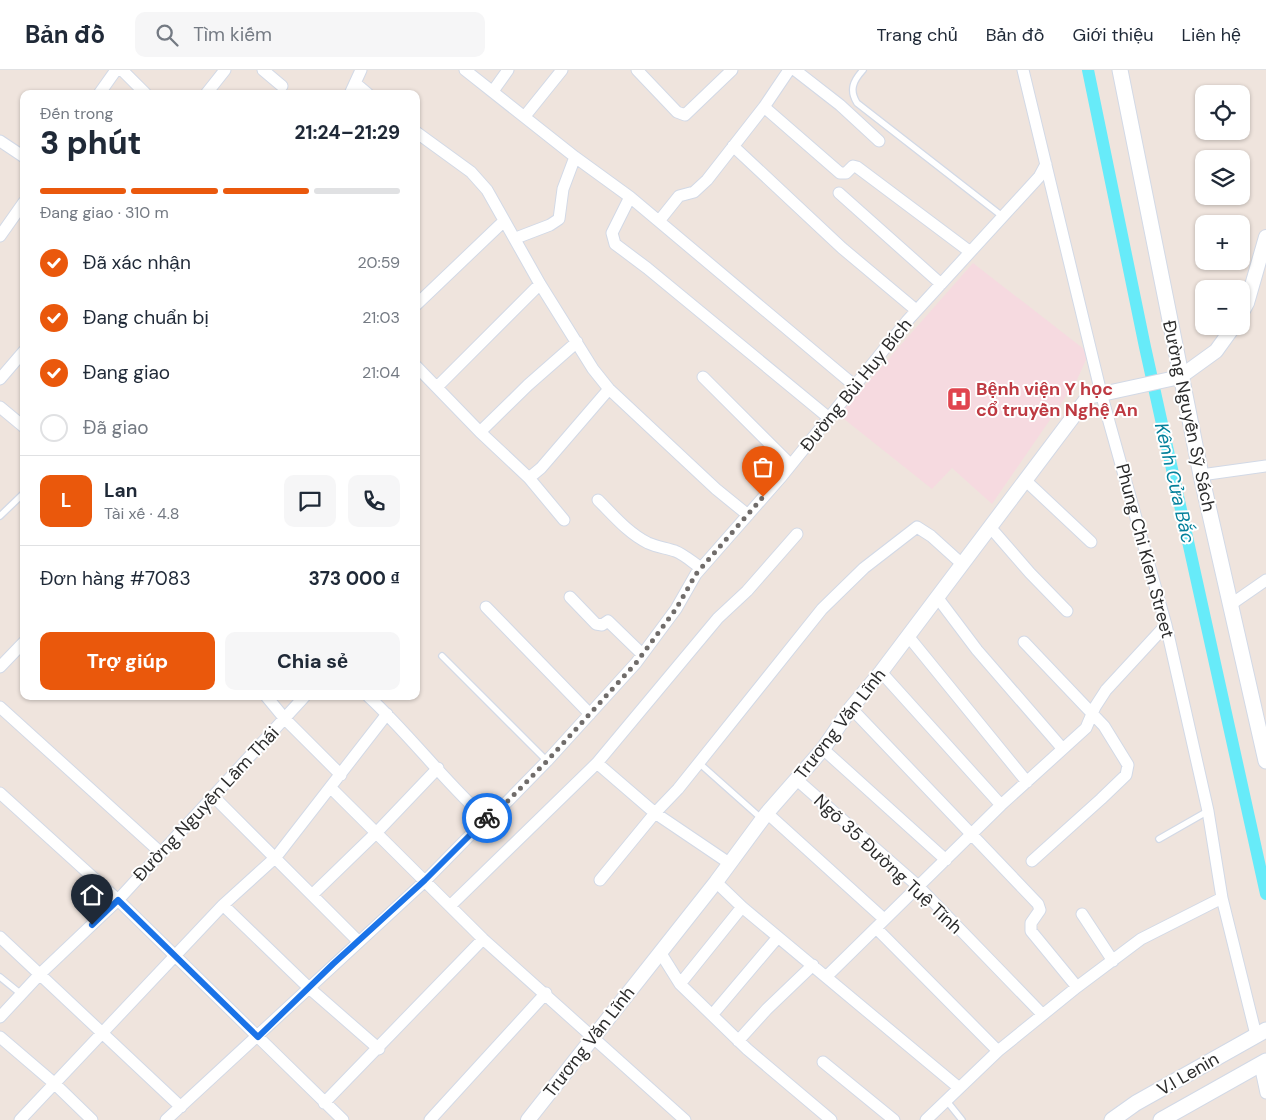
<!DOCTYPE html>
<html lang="vi">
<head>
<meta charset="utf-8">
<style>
  :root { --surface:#fff; --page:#f6f6f7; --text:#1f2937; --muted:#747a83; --line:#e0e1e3; --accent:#ea580c }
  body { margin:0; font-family:"DM Sans",sans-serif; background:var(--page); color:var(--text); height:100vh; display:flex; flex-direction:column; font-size:19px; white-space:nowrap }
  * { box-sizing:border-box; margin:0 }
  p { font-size:16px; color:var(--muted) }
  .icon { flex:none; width:28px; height:28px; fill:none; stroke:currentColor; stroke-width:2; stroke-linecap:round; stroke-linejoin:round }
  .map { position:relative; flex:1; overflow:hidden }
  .sheet { position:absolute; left:20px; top:20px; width:400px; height:610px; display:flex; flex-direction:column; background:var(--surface); border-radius:10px; box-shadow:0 1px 4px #0004 }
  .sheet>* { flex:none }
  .fabs { position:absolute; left:1195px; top:15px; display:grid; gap:10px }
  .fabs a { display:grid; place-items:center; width:55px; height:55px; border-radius:10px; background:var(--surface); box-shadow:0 1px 4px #0004; font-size:25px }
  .pin { position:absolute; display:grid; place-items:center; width:42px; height:42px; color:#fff; margin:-51px -21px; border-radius:50% 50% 50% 0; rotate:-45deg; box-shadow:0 0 5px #0007 }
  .pin .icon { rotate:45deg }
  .courier { position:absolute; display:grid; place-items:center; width:50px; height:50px; margin:-25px; border:4px solid #1a73e8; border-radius:50%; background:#fff; color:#222; box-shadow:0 1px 6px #0007 }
  .summary em { font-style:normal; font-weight:800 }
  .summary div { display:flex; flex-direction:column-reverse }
  .summary { display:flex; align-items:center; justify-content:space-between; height:85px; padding:0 20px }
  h1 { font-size:32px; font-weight:800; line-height:38px }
  .bar { display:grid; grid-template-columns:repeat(4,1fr); gap:8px 5px; align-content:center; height:60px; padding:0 20px }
  .bar i { height:6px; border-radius:4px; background:var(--line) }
  .bar .on { background:var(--accent) }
  .bar p { grid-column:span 4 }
  .line { display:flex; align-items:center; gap:12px; padding:0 20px; border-top:1px solid var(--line) }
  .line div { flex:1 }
  .round { display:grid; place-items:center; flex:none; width:52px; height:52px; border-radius:10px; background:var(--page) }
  ol { padding:0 20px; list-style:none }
  li { display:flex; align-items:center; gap:15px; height:55px }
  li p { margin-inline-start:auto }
  li .icon { padding:5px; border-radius:50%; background:var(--accent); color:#fff; stroke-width:4 }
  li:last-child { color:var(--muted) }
  li i { width:28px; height:28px; border:2px solid var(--line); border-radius:50% }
  .primary-button { display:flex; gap:10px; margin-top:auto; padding:10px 20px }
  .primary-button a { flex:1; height:58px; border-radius:10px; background:var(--accent); color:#fff; font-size:20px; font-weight:800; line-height:58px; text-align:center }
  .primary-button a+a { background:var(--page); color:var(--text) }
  header { display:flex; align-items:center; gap:30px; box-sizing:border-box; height:70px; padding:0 25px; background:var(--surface); border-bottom:1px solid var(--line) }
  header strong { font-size:24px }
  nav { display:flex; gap:28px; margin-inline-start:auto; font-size:18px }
  .search { width:350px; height:45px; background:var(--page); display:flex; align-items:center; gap:12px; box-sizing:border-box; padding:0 18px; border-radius:10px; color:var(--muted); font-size:19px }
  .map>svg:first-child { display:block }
</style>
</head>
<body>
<header>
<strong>Bản đồ</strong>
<div class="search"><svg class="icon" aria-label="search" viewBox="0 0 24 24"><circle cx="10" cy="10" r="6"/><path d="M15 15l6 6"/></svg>Tìm kiếm</div>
<nav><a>Trang chủ</a><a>Bản đồ</a><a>Giới thiệu</a><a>Liên hệ</a></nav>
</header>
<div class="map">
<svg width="1266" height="1050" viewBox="0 0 1266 1050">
  <rect width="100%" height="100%" fill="#efe4dd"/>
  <path fill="#f6dae0" d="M973 193 1089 283 1076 312 992 434 952 398 932 419 839 345Z"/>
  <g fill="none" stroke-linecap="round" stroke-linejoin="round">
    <path stroke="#67ebf9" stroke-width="12" d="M1088 0 1145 277 1266 824"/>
    <defs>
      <path id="service" d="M863 0C853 11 849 20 857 33L1002 146
        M0 446 24 423
        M442 586 547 691
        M699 693 762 749
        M1159 769 1208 741
        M0 907 21 924
        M946 1030 962 1050"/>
      <path id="minor" d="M122 0 146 24
        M263 0 282 16
        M465 0 575 87 630 127 855 316
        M637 0 677 42 685 45 732 0
        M795 0 840 35 879 71
        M1023 0 1101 323 1166 555 1208 741 1222 828 1256 965
        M355 13 368 24
        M493 21 508 0
        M99 24 116 0
        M206 24 225 0
        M350 24 361 0
        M764 37 840 103H846L853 96 857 97 969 181
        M525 46 562 0
        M416 62 471 102 487 120 540 214 593 299 609 319 716 419 748 445
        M0 71 24 87
        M733 76 842 178 916 240
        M839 123 941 214
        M630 127 612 163 615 174 647 198 829 348
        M659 151 679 126 694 122 707 110 764 37 789 0
        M0 166 24 132
        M516 168 550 155 559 149 563 119 575 87
        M416 235 504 151
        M416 296 480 362 529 408 564 450
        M703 307 791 395
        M0 309 24 281
        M437 317 540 214
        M0 337 24 357
        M480 362 528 315 577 272
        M1201 405 1266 396
        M529 408 541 398 609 319
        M1025 410 1091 472
        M598 430C614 446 628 463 648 473 657 477 666 478 675 481 685 485 692 492 701 498
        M990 457 1030 503 1067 541
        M570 527 596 554 602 555 608 551 642 584
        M937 527 977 580 1062 678
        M1230 535 1266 510
        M486 537 590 644
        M908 566 1027 712
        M1024 572 1104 656 1128 695 1126 705 1101 729 1032 791
        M0 597 24 572
        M881 602 1001 735
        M266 626 285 649 341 705
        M368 626C410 665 444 711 486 749
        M0 637 160 782
        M851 638 1038 834 1040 840 1031 853V861L1077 917
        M823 679 946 790
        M597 693 655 743 729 793
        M796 709 918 816 1042 944
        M331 718 483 869 685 1050
        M0 723 118 830 343 1050
        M213 726 358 871
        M767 743 884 849
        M600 810 655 743 678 719 822 539 864 498 917 457 931 466 962 494
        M716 812 742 837 958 1017
        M313 824 377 762 438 698
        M223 835 308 917 379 979
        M451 835 597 693 718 548 747 521 797 464
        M1082 844 1113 891
        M877 859 998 981
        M0 867 181 1037
        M660 882 680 914 747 979 831 1050
        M826 907 1001 735 1086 658 1095 637 1106 620 1166 555
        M680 914 742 837
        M712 945 778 867
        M0 947 40 904 118 830 305 626
        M0 967 55 1014 92 1050
        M738 971 767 939 813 895
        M823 992 894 1050
        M1260 995 1266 1023
        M324 1033 483 869
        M20 1050 223 835 276 787 387 644
        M166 1050 425 811 486 749 501 738 547 691 636 593 676 539 696 504 782 406 907 251 1039 107 1046 94
        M430 1050 546 923
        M926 1050 998 981 1077 917 1141 869 1222 828"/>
      <path id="tertiary" d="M1241 244 1247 233 1266 167
        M528 1050 716 812 767 743 823 679 851 638 881 602 1088 327 1180 307 1216 281 1234 256"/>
      <path id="secondary" d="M1120 0 1201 405 1266 691
        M1112 1050 1136 1033 1266 960
        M1161 1050 1266 991"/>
    </defs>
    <use href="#service" stroke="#d2d9e6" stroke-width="8"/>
    <use href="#minor" stroke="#d2d9e6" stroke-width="13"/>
    <use href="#tertiary" stroke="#d2d9e6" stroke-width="16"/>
    <use href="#secondary" stroke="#d2d9e6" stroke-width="17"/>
    <use href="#service" stroke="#fff" stroke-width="5.5"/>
    <use href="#minor" stroke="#fff" stroke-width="11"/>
    <use href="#tertiary" stroke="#fff" stroke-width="14"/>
    <use href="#secondary" stroke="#fff" stroke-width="15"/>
  </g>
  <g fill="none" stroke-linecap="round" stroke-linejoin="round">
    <path stroke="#706c6a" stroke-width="5" stroke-dasharray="0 9" d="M487 748 501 738 547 691 636 593 676 539 696 504 763 427"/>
    <path stroke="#1a73e8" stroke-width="6" d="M92 855 118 830 258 967 333 894 425 810 487 748"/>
  </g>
  <defs>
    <symbol id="hospital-square" viewBox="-11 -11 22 22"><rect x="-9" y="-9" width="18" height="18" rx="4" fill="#e0444e" stroke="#fff"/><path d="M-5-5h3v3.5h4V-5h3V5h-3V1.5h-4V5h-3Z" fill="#fff"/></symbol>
  </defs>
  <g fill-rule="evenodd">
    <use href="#hospital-square" x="945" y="315" width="28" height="28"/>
  </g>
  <g text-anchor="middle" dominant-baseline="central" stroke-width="4" stroke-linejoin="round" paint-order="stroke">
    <g font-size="18" fill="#2c2c2c" stroke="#fff">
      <text transform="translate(856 315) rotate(-51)">Đường Bùi Huy Bích</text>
      <text transform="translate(1189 346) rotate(78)">Đường Nguyễn Sỹ Sách</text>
      <text transform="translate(1145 481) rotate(75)">Phung Chi Kien Street</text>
      <text transform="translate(840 654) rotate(-52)">Trương Văn Lĩnh</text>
      <text transform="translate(206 734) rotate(-47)">Đường Nguyễn Lâm Thái</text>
      <text transform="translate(888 794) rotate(43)">Ngõ 35 Đường Tuệ Tĩnh</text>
      <text transform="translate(589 972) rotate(-52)">Trương Văn Lĩnh</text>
      <text transform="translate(1188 1004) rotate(-30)">V.I Lenin</text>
    </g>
    <g font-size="18" font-weight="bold" fill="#be3a42" stroke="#fff" text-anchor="start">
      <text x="976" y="319">Bệnh viện Y học<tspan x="976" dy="21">cổ truyền Nghệ An</tspan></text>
    </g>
    <g font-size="19" font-style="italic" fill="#04809b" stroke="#fff">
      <text transform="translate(1175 413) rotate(77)">Kênh Cửa Bắc</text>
    </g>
  </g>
</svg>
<div class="fabs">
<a><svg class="icon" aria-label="locate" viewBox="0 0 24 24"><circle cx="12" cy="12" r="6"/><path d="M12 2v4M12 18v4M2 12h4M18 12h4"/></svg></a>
<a><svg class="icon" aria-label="layers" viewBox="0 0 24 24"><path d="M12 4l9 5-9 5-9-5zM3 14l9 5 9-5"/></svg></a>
<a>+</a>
<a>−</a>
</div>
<div class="pin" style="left:763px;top:427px;background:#ea580c"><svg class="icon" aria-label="bag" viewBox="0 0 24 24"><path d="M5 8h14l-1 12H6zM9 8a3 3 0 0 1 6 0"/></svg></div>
<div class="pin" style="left:92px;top:855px;background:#1f2937"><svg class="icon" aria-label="home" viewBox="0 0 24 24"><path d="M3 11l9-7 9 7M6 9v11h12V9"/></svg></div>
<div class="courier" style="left:487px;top:748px"><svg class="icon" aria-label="bike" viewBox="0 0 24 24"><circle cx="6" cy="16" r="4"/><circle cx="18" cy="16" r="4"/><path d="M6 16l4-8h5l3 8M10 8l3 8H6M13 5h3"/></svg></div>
<section class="sheet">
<div class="summary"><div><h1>3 phút</h1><p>Đến trong</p></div><em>21:24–21:29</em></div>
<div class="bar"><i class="on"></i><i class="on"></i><i class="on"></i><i></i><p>Đang giao · 310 m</p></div>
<ol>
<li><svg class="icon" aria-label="check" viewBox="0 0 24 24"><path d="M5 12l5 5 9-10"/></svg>Đã xác nhận<p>20:59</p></li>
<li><svg class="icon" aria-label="check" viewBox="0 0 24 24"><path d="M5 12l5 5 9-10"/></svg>Đang chuẩn bị<p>21:03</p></li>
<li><svg class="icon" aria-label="check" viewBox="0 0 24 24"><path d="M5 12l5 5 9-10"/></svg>Đang giao<p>21:04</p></li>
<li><i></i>Đã giao</li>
</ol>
<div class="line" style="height:90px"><b class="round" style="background:var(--accent);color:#fff">L</b><div><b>Lan</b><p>Tài xế · 4.8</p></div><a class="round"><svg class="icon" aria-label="chat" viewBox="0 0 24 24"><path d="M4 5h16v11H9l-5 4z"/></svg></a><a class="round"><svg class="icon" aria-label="phone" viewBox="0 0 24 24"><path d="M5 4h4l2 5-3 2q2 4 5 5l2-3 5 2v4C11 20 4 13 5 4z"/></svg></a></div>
<div class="line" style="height:65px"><div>Đơn hàng #7083</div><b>373 000 ₫</b></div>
<div class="primary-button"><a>Trợ giúp</a><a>Chia sẻ</a></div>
</section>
</div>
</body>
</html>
